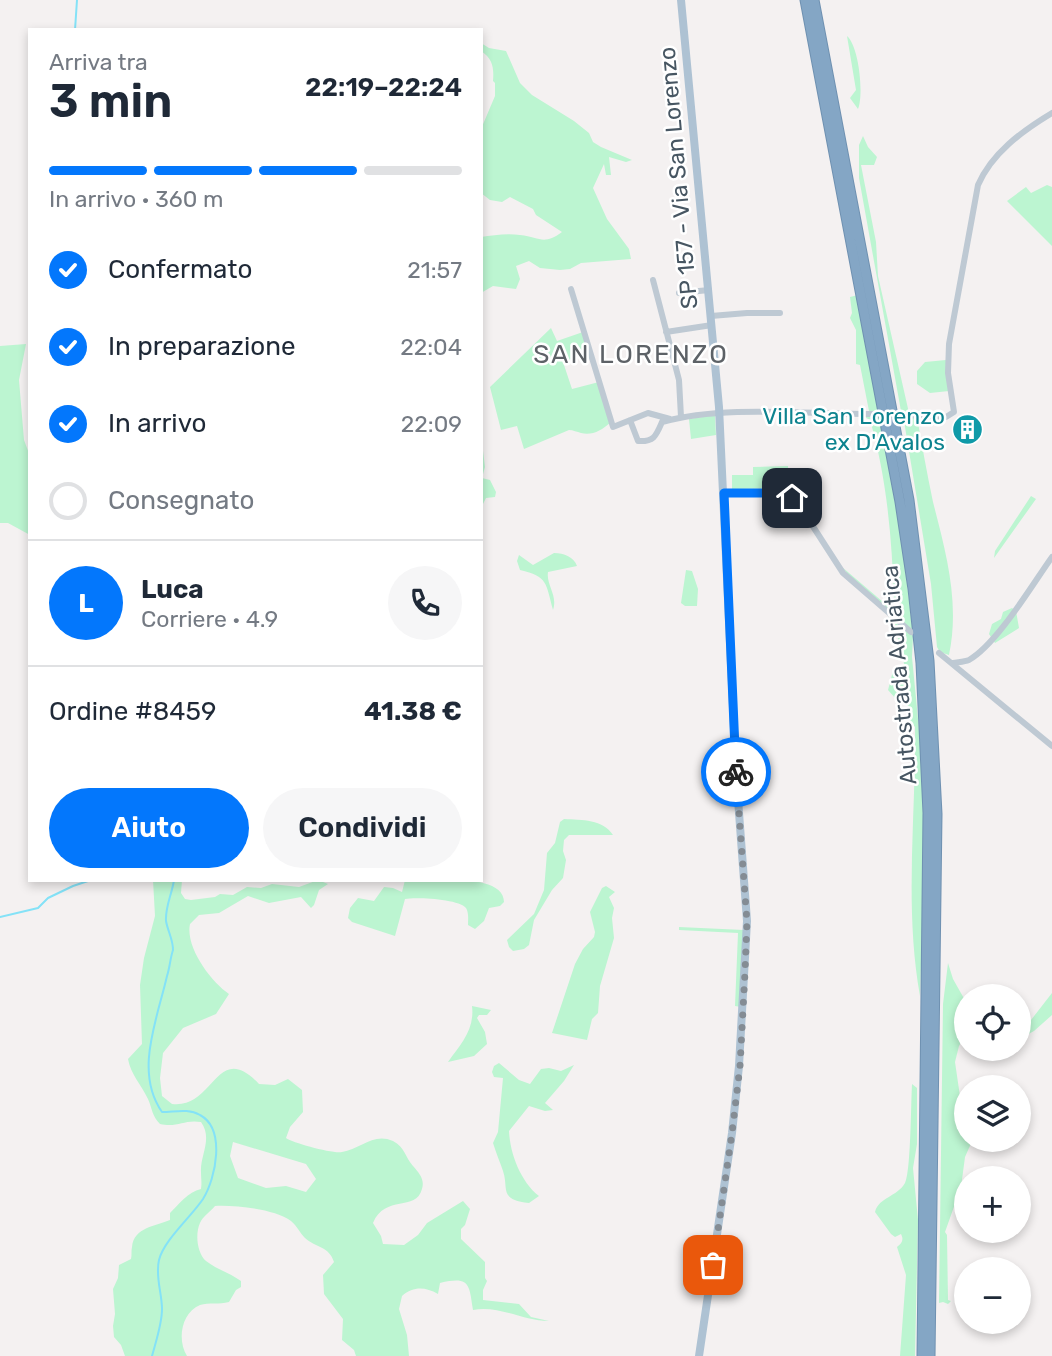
<!DOCTYPE html>
<html lang="it">
<head>
<meta charset="utf-8">
<style>
  :root { --surface:#fff; --page:#f6f6f7; --text:#1f2937; --muted:#747a83; --line:#e0e1e3; --accent:#0377fc }
  body { margin:0; font-family:Rubik,sans-serif; background:var(--page); color:var(--text); height:100vh; display:flex; flex-direction:column; font-size:26px; white-space:nowrap }
  * { box-sizing:border-box; margin:0 }
  p { font-size:23px; color:var(--muted) }
  .icon { flex:none; width:38px; height:38px; fill:none; stroke:currentColor; stroke-width:2; stroke-linecap:round; stroke-linejoin:round }
  .map { position:relative; flex:1; overflow:hidden }
  .details { position:absolute; left:28px; top:28px; width:455px; height:854px; display:flex; flex-direction:column; background:var(--surface); border-radius:0px; box-shadow:0 4px 10px #0003 }
  .details>* { flex:none }
  .fabs { position:absolute; left:954px; top:984px; display:grid; gap:14px }
  .fabs a { display:grid; place-items:center; width:77px; height:77px; border-radius:50%; background:var(--surface); box-shadow:0 4px 10px #0003; font-size:35px }
  .pin { position:absolute; display:grid; place-items:center; width:60px; height:60px; color:#fff; margin:-30px; border-radius:14px; box-shadow:0 4px 10px #0006 }
  .courier { position:absolute; display:grid; place-items:center; width:70px; height:70px; margin:-35px; border:5px solid #0377fc; border-radius:50%; background:#fff; color:#222; box-shadow:0 2px 9px #0007 }
  .overview em { font-style:normal; font-weight:600 }
  .overview div { display:flex; flex-direction:column-reverse }
  .overview { display:flex; align-items:center; justify-content:space-between; height:119px; padding:0 21px }
  h1 { font-size:46px; font-weight:600; line-height:52px }
  .bar { display:grid; grid-template-columns:repeat(4,1fr); gap:10px 7px; align-content:center; height:84px; padding:0 21px }
  .bar i { height:9px; border-radius:5px; background:var(--line) }
  .bar .current { background:var(--accent) }
  .bar p { grid-column:span 4 }
  .line { display:flex; align-items:center; gap:18px; padding:0 21px; border-top:2px solid var(--line) }
  .line div { flex:1 }
  .round { display:grid; place-items:center; flex:none; width:74px; height:74px; border-radius:37px; background:var(--page) }
  ol { padding:0 21px; list-style:none }
  li { display:flex; align-items:center; gap:21px; height:77px }
  li p { margin-inline-start:auto }
  li .icon { padding:7px; border-radius:50%; background:var(--accent); color:#fff; stroke-width:4 }
  li:last-child { color:var(--muted) }
  li i { width:38px; height:38px; border:4px solid var(--line); border-radius:50% }
  .cta { display:flex; gap:14px; margin-top:auto; padding:14px 21px }
  .cta a { flex:1; height:80px; border-radius:42px; background:var(--accent); color:#fff; font-size:28px; font-weight:600; line-height:80px; text-align:center }
  .cta a+a { background:var(--page); color:var(--text) }
  .map>svg:first-child { display:block }
</style>
</head>
<body>
<div class="map">
<svg width="1052" height="1356" viewBox="0 0 1052 1356">
  <rect width="100%" height="100%" fill="#f4f1f1"/>
  <path fill="#bcf5d1" fill-rule="evenodd" d="M847 36C859 46 864 95 858 109L850 98 856 90Z
    M481 43 489 48 506 51 520 83 532 95 574 121 589 133 593 142 601 147 632 160 626 162 609 157 611 175H606L604 164 593 188 607 219 629 249 631 259 581 263 570 269 560 270 540 268 529 261 516 266 520 279 516 289 493 286 481 293V237C493 235 508 233 520 235 540 237 543 246 562 232L536 215 533 209 510 197 502 202 490 200 481 193V129L495 96V83L493 81C494 68 493 59 481 51Z
    M863 136 868 147 877 157 874 165H861L876 242 878 276 909 413 901 411 859 178V145Z
    M1047 185 1052 187V246L1007 201 1026 187 1031 193Z
    M858 295 879 411H869L860 365 856 364V330L850 318 852 313 850 297Z
    M551 328 557 341 583 332 589 353 563 362 572 389 599 382 610 423C602 430 592 436 581 433 577 432 573 430 569 430L524 449 517 426 501 430 490 387Z
    M26 344 19 380 24 440 30 456V535L8 523H0V346Z
    M946 360 949 391 930 393 917 384V371L925 362Z
    M715 415 716 435 691 439 689 419Z
    M903 415 917 417C922 445 927 474 933 502 946 553 960 602 949 655L940 652 937 647 931 584Z
    M863 416H879L901 535 913 632 853 580 842 567 883 602 890 605 894 601C892 540 887 478 870 420Z
    M481 435 485 467 482 478 490 480 496 492 495 497 486 498 481 508Z
    M788 466 789 488 732 489V475H753V467Z
    M1031 496 1036 499 994 558 995 551Z
    M554 553C564 553 574 557 577 566L548 572C546 585 558 595 553 610 546 584 548 576 520 570L517 561 519 555 533 565Z
    M686 570 692 571 698 589 697 606H685L681 603Z
    M1012 608 1016 611 1019 628 995 643 989 634 992 624 1001 619 1003 612Z
    M888 617 913 636 912 657 922 760 924 870 920 996C904 906 916 817 915 727L909 720V706L896 699 888 690 893 671 897 670 907 676 897 634Z
    M564 819C582 820 603 819 613 835H569L564 840 563 851 566 860 563 878 552 890 534 920 529 945 524 949 513 951 509 947 507 940 534 914 544 890 547 853 555 843 560 822Z
    M153 880H182L181 893 185 899 191 900 215 897 220 894 233 895 247 887 261 888 272 884 299 887 318 880 328 884 319 890 314 905 311 908 301 897 269 903 248 896 219 913 199 915 190 924C185 947 211 982 229 994L216 1014 183 1028 163 1053 160 1078 162 1096 172 1104C215 1109 216 1039 259 1084L275 1085 288 1079 302 1090 303 1112 290 1127 286 1138C293 1143 333 1154 342 1152 360 1149 374 1132 393 1141 405 1147 405 1157 413 1166 419 1173 425 1179 422 1189 416 1212 385 1194 373 1223L381 1236 383 1244 404 1245 418 1235 427 1223 463 1201 470 1209 465 1225 461 1229V1239L485 1262V1278L487 1281 483 1290V1300L519 1304 531 1317 549 1321C523 1321 499 1305 473 1310 469 1284 470 1276 440 1283L438 1294C425 1287 414 1286 402 1296L399 1309 407 1335 409 1356H356L354 1350 342 1340 343 1319 324 1294 323 1275 334 1262C329 1246 316 1248 305 1238 300 1233 297 1226 291 1221 275 1209 236 1205 215 1206 210 1212 203 1216 200 1223 195 1234 197 1253 206 1261 216 1269 230 1273 241 1281V1287L236 1290 229 1302C219 1305 209 1302 200 1305 181 1313 177 1340 187 1356H125L121 1345 114 1337 113 1326 115 1314 113 1289 118 1278 119 1265 131 1259C132 1255 131 1251 132 1247 134 1227 156 1226 170 1220V1213C179 1204 188 1192 201 1189 202 1182 201 1179 201 1172 200 1155 213 1139 201 1122 184 1119 178 1128 160 1124 152 1116 152 1108 148 1099 141 1084 131 1075 128 1059L142 1044 140 985 144 958 155 916ZM233 1142 306 1164 316 1179 306 1192 286 1186 266 1188 238 1178 230 1156Z
    M405 880C427 880 504 872 504 902L500 906 489 908 484 921 475 929 468 925C468 920 469 913 466 908 459 899 416 897 405 899L395 936 352 922 348 918 350 908 358 898 374 901 384 887 393 888 402 892Z
    M606 886 615 892 609 897 614 908 612 918 614 938 600 986 598 1013 592 1019 587 1040 552 1033 575 964 583 949 594 937 595 932 590 912 602 888Z
    M679 927 744 930 741 1007 735 1006 738 933 679 930Z
    M948 963 953 979 966 1002V1034L959 1046 955 1062 962 1110 960 1126H966V1139H973L965 1157 961 1187 945 1232 947 1235 948 1300 951 1301 948 1304 943 1302 939 1303 943 1004Z
    M1052 993V1015L1034 1031 1025 1036 1031 1020Z
    M472 1006 491 1010 487 1015H479L477 1018 485 1032 487 1044 474 1056 448 1062C460 1045 475 1030 472 1006Z
    M499 1063 519 1080 530 1084 541 1069 549 1068 561 1071 574 1065 564 1081 545 1103 553 1110 545 1111 529 1106 509 1131C510 1154 521 1182 539 1196L529 1203C498 1200 509 1188 503 1171 500 1162 496 1153 493 1143L498 1132 503 1078 494 1077 492 1072 494 1066Z
    M912 1084 917 1088V1144L913 1168 918 1220 915 1356H900L906 1275 897 1247C902 1243 904 1240 901 1234L895 1237 891 1234 875 1212C879 1197 897 1197 905 1183 911 1173 911 1101 912 1084Z"/>
  <g fill="none" stroke-linecap="round" stroke-linejoin="round">
    <path stroke="#84e2f7" stroke-width="2" d="M75 30 77 0
      M0 917 38 908 48 898 73 886 91 880
      M152 1356C156 1341 162 1324 162 1309 162 1293 155 1276 159 1260 164 1240 191 1217 203 1199 216 1178 226 1129 200 1115 188 1108 175 1112 162 1112 134 1072 157 1020 167 976 170 967 170 959 173 950 173 939 168 932 166 921 165 907 172 894 174 880"/>
    <defs>
      <path id="highway" d="M805 0 900 502 913 589 921 663 928 813 922 1356
        M814 0 909 500 929 661 937 814 930 1356"/>
    </defs>
    <use href="#highway" stroke="#6f91b1" stroke-width="11"/>
    <path stroke="#bec9d3" stroke-width="6" d="M653 280 679 380 681 417
      M571 289 613 427 648 413 670 419
      M679 293 709 290
      M711 316 747 313H780
      M666 332 712 325
      M902 415 946 417 954 412 948 373 949 344 978 185C992 153 1022 131 1052 113
      M630 420 638 441C654 442 656 436 662 422 727 404 811 415 879 414
      M724 493H775L792 497 803 511 843 573 911 632
      M939 653 1052 746
      M953 663C958 662 964 662 969 660 997 644 1032 585 1052 557"/>
    <path stroke="#aec2d3" stroke-width="8" d="M681 0 719 407 736 772 747 921 739 1066 732 1133 699 1356"/>
    <use href="#highway" stroke="#84a6c5" stroke-width="9"/>
  </g>
  <g fill="none" stroke-linecap="round" stroke-linejoin="round">
    <path stroke="#848c94" stroke-width="7" stroke-dasharray="0 12.6" d="M713 1265 732 1133 740 1066 745 972 747 922 736 772"/>
    <path stroke="#0377fc" stroke-width="9" d="M736 772 724 493H775L792 498"/>
  </g>
  <defs>
    <symbol id="building-disc" viewBox="-11 -11 22 22"><circle r="9.5" fill="#0f9aa8" stroke="#fff"/><path d="M-4-6H4V6H1V3H-1V6H-4ZM-2.5-4.3h1.7v1.8h-1.7ZM.8-4.3h1.7v1.8H.8ZM-2.5-1h1.7V.8h-1.7ZM.8-1h1.7V.8H.8Z" fill="#fff"/></symbol>
  </defs>
  <g fill-rule="evenodd">
    <use href="#building-disc" x="950" y="412" width="35" height="35"/>
  </g>
  <g text-anchor="middle" dominant-baseline="central" stroke-width="5" stroke-linejoin="round" paint-order="stroke">
    <g font-size="23" fill="#475662" stroke="#fff">
      <text transform="translate(678 178) rotate(-95)">SP 157 - Via San Lorenzo</text>
      <text transform="translate(899 675) rotate(-95)">Autostrada Adriatica</text>
    </g>
    <g font-size="23" fill="#0d838f" stroke="#fff" text-anchor="end">
      <text x="945" y="416">Villa San Lorenzo<tspan x="945" dy="26">ex D'Avalos</tspan></text>
    </g>
    <g font-size="26" letter-spacing="2" fill="#5d6267" stroke="#fff">
      <text x="631" y="354">SAN LORENZO</text>
    </g>
  </g>
</svg>
<div class="fabs">
<a><svg class="icon" aria-label="locate" viewBox="0 0 24 24"><circle cx="12" cy="12" r="6"/><path d="M12 2v4M12 18v4M2 12h4M18 12h4"/></svg></a>
<a><svg class="icon" aria-label="layers" viewBox="0 0 24 24"><path d="M12 4l9 5-9 5-9-5zM3 14l9 5 9-5"/></svg></a>
<a>+</a>
<a>−</a>
</div>
<div class="pin" style="left:713px;top:1265px;background:#ea580c"><svg class="icon" aria-label="bag" viewBox="0 0 24 24"><path d="M5 8h14l-1 12H6zM9 8a3 3 0 0 1 6 0"/></svg></div>
<div class="pin" style="left:792px;top:498px;background:#1f2937"><svg class="icon" aria-label="home" viewBox="0 0 24 24"><path d="M3 11l9-7 9 7M6 9v11h12V9"/></svg></div>
<div class="courier" style="left:736px;top:772px"><svg class="icon" aria-label="bike" viewBox="0 0 24 24"><circle cx="6" cy="16" r="4"/><circle cx="18" cy="16" r="4"/><path d="M6 16l4-8h5l3 8M10 8l3 8H6M13 5h3"/></svg></div>
<section class="details">
<div class="overview"><div><h1>3 min</h1><p>Arriva tra</p></div><em>22:19–22:24</em></div>
<div class="bar"><i class="current"></i><i class="current"></i><i class="current"></i><i></i><p>In arrivo · 360 m</p></div>
<ol>
<li><svg class="icon" aria-label="check" viewBox="0 0 24 24"><path d="M5 12l5 5 9-10"/></svg>Confermato<p>21:57</p></li>
<li><svg class="icon" aria-label="check" viewBox="0 0 24 24"><path d="M5 12l5 5 9-10"/></svg>In preparazione<p>22:04</p></li>
<li><svg class="icon" aria-label="check" viewBox="0 0 24 24"><path d="M5 12l5 5 9-10"/></svg>In arrivo<p>22:09</p></li>
<li><i></i>Consegnato</li>
</ol>
<div class="line" style="height:126px"><b class="round" style="background:var(--accent);color:#fff">L</b><div><b>Luca</b><p>Corriere · 4.9</p></div><a class="round"><svg class="icon" aria-label="phone" viewBox="0 0 24 24"><path d="M5 4h4l2 5-3 2q2 4 5 5l2-3 5 2v4C11 20 4 13 5 4z"/></svg></a></div>
<div class="line" style="height:91px"><div>Ordine #8459</div><b>41.38 €</b></div>
<div class="cta"><a>Aiuto</a><a>Condividi</a></div>
</section>
</div>
</body>
</html>
